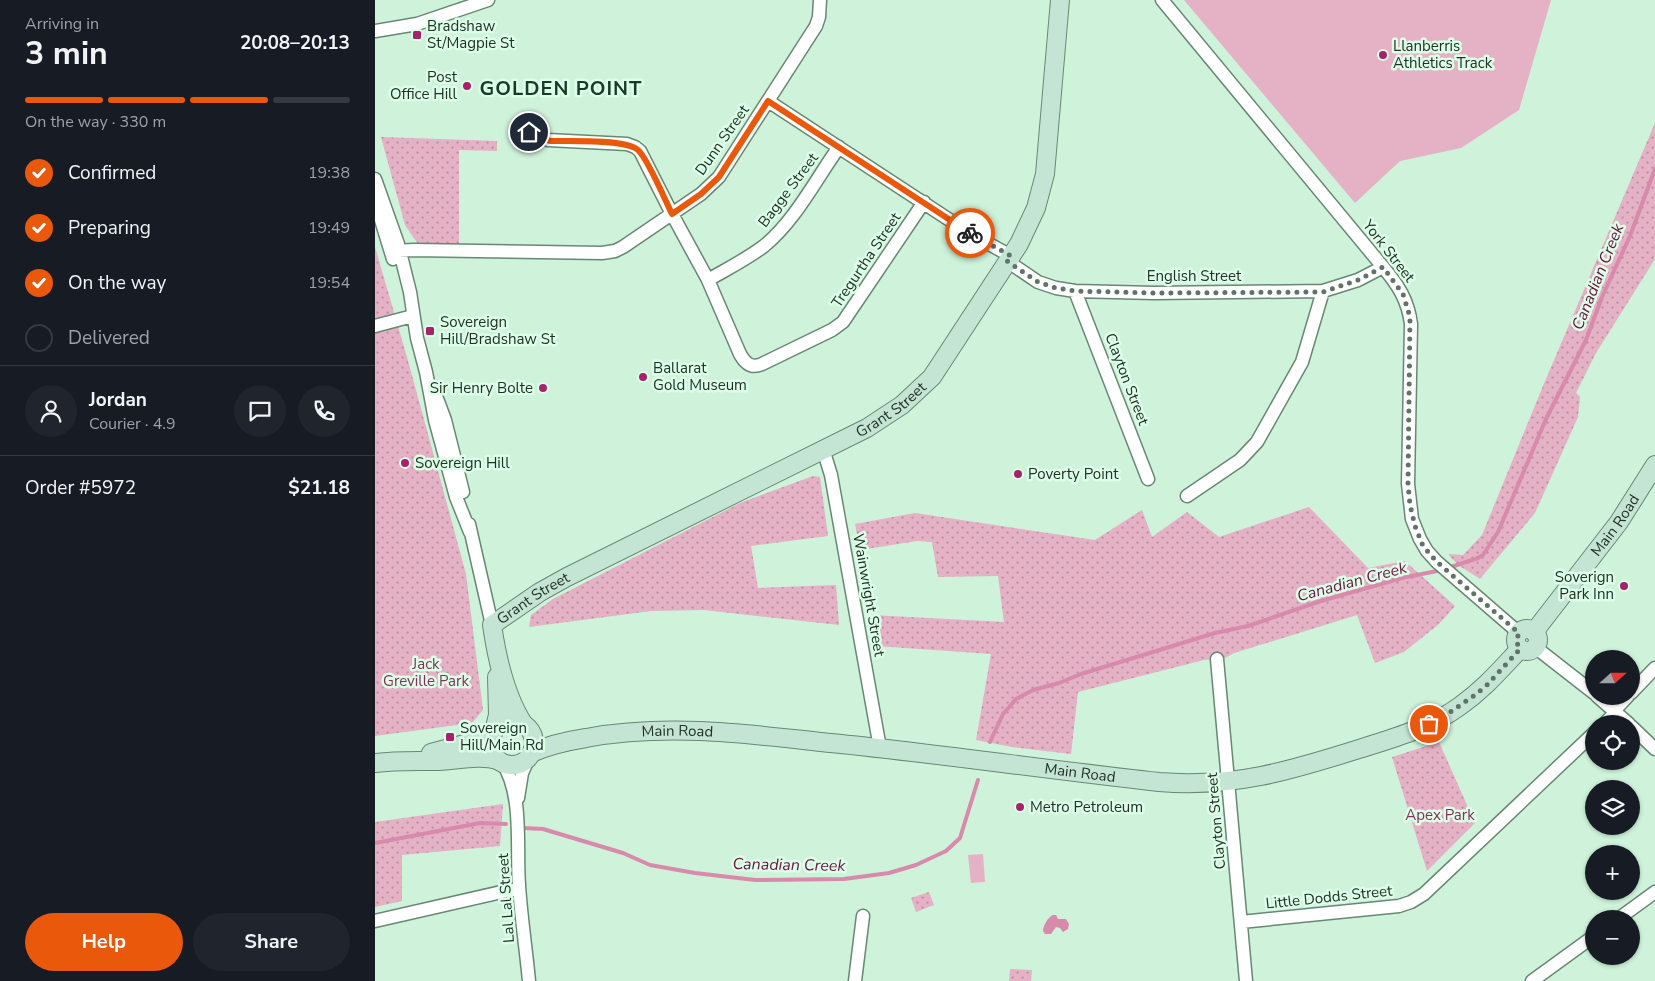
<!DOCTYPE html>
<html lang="en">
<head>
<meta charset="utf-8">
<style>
  :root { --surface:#171b24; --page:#20242c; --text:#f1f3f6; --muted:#9ea1a6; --line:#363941; --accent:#ea580c }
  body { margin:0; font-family:"Nunito Sans",sans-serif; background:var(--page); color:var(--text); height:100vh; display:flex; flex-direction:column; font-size:19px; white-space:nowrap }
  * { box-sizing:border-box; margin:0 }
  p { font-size:16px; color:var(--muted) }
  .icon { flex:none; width:28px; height:28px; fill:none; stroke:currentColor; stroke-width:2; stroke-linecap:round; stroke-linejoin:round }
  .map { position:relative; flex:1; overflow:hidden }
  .panel { display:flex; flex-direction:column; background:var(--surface); width:375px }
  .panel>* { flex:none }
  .needle { width:32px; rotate:69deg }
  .tools { position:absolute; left:1210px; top:650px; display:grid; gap:10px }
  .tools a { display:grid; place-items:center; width:55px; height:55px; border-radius:50%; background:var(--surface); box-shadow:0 1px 4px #0004; font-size:25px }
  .pin { position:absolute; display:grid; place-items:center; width:42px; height:42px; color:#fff; margin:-21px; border:2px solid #fff; border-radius:50%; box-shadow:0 1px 5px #0007 }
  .courier { position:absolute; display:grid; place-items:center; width:50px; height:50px; margin:-25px; border:4px solid #ea580c; border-radius:50%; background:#fff; color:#222; box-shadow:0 1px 6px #0007 }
  .head em { font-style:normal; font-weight:700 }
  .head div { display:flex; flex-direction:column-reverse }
  .head { display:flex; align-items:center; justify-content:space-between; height:85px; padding:0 25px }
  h1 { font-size:32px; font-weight:700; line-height:38px }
  .bar { display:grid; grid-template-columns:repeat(4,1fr); gap:8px 5px; align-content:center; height:60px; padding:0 25px }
  .bar i { height:6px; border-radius:4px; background:var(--line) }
  .bar .current { background:var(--accent) }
  .bar p { grid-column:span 4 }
  .line { display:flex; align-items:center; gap:12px; padding:0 25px; border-top:1px solid var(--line) }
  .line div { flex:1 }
  .round { display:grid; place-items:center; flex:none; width:52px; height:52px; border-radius:26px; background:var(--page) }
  ol { padding:0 25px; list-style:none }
  li { display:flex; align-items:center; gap:15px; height:55px }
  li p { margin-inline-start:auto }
  li .icon { padding:5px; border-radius:50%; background:var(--accent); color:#fff; stroke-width:4 }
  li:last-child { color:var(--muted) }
  li i { width:28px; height:28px; border:2px solid var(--line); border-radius:50% }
  .button { display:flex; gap:10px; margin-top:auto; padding:10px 25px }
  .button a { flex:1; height:58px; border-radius:30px; background:var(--accent); color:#fff; font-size:20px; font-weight:700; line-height:58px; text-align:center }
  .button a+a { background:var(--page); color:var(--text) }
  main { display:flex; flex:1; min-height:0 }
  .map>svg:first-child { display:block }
</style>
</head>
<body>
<main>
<section class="panel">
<div class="head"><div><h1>3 min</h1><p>Arriving in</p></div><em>20:08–20:13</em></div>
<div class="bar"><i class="current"></i><i class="current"></i><i class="current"></i><i></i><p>On the way · 330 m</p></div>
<ol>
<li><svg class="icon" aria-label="check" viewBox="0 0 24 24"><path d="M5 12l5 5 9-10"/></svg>Confirmed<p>19:38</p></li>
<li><svg class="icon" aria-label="check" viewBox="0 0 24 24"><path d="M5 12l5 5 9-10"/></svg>Preparing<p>19:49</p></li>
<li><svg class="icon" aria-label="check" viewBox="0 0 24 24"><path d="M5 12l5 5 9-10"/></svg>On the way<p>19:54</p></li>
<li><i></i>Delivered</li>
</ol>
<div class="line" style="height:90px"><a class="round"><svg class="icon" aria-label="person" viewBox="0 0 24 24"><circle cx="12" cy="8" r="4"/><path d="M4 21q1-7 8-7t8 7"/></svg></a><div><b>Jordan</b><p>Courier · 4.9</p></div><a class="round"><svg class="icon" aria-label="chat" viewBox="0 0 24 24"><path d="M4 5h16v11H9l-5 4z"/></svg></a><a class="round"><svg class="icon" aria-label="phone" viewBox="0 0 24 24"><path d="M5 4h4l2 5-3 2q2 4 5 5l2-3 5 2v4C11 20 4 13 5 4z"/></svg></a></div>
<div class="line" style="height:65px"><div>Order #5972</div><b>$21.18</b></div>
<div class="button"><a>Help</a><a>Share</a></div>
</section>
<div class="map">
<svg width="1280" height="981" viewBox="0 0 1280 981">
  <defs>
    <pattern id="park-dots" width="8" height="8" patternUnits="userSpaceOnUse" patternTransform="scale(1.25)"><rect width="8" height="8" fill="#e4b1c5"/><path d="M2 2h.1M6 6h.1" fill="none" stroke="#b890a0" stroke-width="1.8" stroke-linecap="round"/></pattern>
  </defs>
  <rect width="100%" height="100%" fill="#cff2da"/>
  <path fill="url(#park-dots)" d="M1280 123V259L1221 353 1201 393 1205 397 1203 417 1160 513 1105 579 1083 565 1073 554 1088 555 1107 535 1168 386Z
    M6 137 122 141V151L84 150V245L43 244 30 225Z
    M0 247 32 357 91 574 108 710 97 723 0 736Z
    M438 476 445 477 453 536 376 546 383 588 461 585 464 625 329 610 276 611 154 627 156 615 178 599 365 503Z
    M934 507 993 568 1030 561 1080 606 1064 624 1029 652 1000 663 982 615 859 653 850 658 829 660 703 692 696 754 637 747 601 740 616 654 502 646 496 615 629 622 623 576 563 577 557 542 542 541 485 550 480 524 540 513 720 540 767 510 777 537 812 512 844 537Z
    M1064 742 1100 823 1052 871 1017 757Z
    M128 804 125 846 27 855V901L0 907V822Z
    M554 892 559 905 541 912 536 898Z
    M635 969 657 970 656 981H634Z"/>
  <path fill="#e4b1c5" d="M809 0H1176L1144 110 1086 148 1025 161 980 203Z
    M608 854 610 882 596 883 593 855Z"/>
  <path fill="#d88aab" d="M678 915H681L683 919H691L694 924 693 929 688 932 685 928 681 927 676 934H670L668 931C668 926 673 917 678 915Z"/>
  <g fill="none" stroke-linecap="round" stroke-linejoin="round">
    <path stroke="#d88aab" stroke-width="4" d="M1073 568 1103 558 1108 555 1123 532 1171 419 1211 340 1227 297 1255 236 1280 169
      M615 742 628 714 641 699 658 690 684 683 706 674 840 633 873 626 946 601 1027 578 1067 570
      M149 828 168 829 248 853 275 865 320 873 380 880 469 879 514 873 541 865 571 851 585 838 603 780
      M0 843 105 823 131 824"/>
    <defs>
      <path id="street" d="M787 0 1008 267C1023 285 1033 300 1036 324L1033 484 1037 519 1045 539 1052 551 1062 562 1144 633
        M0 31 42 24 113 0
        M393 101 596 234 636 256
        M145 128 173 140 252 144 260 147 265 151 297 214 333 280 365 354C370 363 376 369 387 364L457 330 468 322 549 202
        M0 179 23 244 35 292 42 338 51 372 60 420 81 497 95 532
        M3 201 6 220 18 259
        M17 251 39 250 227 253 240 251 248 247 326 194 344 177 441 26 444 17 445 0
        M632 261 663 282 681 288 700 291 779 293 948 291 983 280 1008 267
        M333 280C352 269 372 259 389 246 420 221 441 179 464 147
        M700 291 773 479
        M0 326 34 317
        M61 396 70 420 88 492
        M448 449 456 475 505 748
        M812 496 865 460 882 442 927 362 948 291
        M94 524 117 625
        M1160 647 1219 693
        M842 659 871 981
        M1256 693 1280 668
        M1222 696 1254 724
        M1240 710 1253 696
        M1229 724 1241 712
        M1256 726 1280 749
        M126 761C149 792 141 848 144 885 146 917 151 949 154 981
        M143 798 147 773 155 755
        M1243 919 1280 892
        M0 921 144 888
        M866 922 1024 906 1036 902 1049 894 1219 733
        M480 981 488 916
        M1157 981 1219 936"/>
      <g id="secondary">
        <circle cx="1152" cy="640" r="11"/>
        <path id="s1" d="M1159 632 1244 522 1280 465"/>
        <circle cx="137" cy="743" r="22"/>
        <path id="s2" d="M149 725C130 696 122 659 117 625L165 592 192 577 492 428 527 405 557 377 644 244 661 208 670 174 685 0"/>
        <path d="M119 731 123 715 122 677"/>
        <path d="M56 753 97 742 118 733"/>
        <path id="s3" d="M156 753C174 745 192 741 211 738 293 723 374 734 456 743 566 754 674 770 784 782 859 788 914 771 984 749 1019 738 1055 728 1085 706 1109 689 1125 670 1145 649"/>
        <path d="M0 763C21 760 42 761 64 761 83 760 105 755 123 760"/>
      </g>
    </defs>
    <use href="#street" stroke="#688873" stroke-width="15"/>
    <use href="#secondary" stroke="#688873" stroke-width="20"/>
    <use href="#street" stroke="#fff" stroke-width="12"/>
    <use href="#secondary" stroke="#c5e5d4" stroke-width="18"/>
  </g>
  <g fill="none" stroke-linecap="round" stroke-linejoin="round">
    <path stroke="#5f7466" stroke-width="5" stroke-dasharray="0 9" d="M595 233 636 256 632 261 663 282 681 288 700 291 779 293 948 292 983 280 1008 267 1028 294 1035 317 1033 484 1035 505 1040 526 1048 546 1062 562 1144 633 1141 641 1145 649 1112 685 1100 695 1068 717 1054 724"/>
    <path stroke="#ea580c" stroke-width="6" d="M154 132 167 139 176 141C194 141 252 139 263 150 273 159 290 200 297 214L326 194 344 177 393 101 595 233"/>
  </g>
  <g fill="#a8226b" stroke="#dcffe7" stroke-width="2">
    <rect x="37" y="30" width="10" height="10" rx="2.5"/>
    <circle cx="1008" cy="55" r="5"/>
    <circle cx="92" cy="86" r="5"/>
    <rect x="50" y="326" width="10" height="10" rx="2.5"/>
    <circle cx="268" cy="377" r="5"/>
    <circle cx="168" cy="388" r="5"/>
    <circle cx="30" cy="463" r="5"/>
    <circle cx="643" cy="474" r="5"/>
    <circle cx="1249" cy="586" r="5"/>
    <rect x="70" y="732" width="10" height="10" rx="2.5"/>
    <circle cx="645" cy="807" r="5"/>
  </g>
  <g text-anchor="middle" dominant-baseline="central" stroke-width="5" stroke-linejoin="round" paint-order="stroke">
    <g font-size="15" fill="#223027" stroke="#dcffe7" text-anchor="start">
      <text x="52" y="26">Bradshaw<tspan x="52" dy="17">St/Magpie St</tspan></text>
      <text x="1018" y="46">Llanberris<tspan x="1018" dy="17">Athletics Track</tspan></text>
      <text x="82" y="77" text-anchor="end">Post<tspan x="82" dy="17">Office Hill</tspan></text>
      <text x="65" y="322">Sovereign<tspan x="65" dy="17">Hill/Bradshaw St</tspan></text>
      <text x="278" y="368">Ballarat<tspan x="278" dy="17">Gold Museum</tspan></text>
      <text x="158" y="388" text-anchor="end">Sir Henry Bolte</text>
      <text x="40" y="463">Sovereign Hill</text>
      <text x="653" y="474">Poverty Point</text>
      <text x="1239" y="577" text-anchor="end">Soverign<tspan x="1239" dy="17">Park Inn</tspan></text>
      <text x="85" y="728">Sovereign<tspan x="85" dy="17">Hill/Main Rd</tspan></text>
      <text x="655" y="807">Metro Petroleum</text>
    </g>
    <g font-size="15" fill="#223027" stroke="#dcffe7">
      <text transform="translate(347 140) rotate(-55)">Dunn Street</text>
      <text transform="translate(413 190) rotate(-53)">Bagge Street</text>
      <text transform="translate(1014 251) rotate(52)">York Street</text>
      <text transform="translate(491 260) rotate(-56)">Tregurtha Street</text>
      <text x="819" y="276">English Street</text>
      <text transform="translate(752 379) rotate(69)">Clayton Street</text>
      <text stroke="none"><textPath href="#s2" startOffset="560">Grant Street</textPath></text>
      <text stroke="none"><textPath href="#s1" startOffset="134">Main Road</textPath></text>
      <text transform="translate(494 595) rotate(80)">Wainwright Street</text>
      <text stroke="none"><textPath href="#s2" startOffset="155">Grant Street</textPath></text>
      <text stroke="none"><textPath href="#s3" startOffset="149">Main Road</textPath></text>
      <text stroke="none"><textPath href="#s3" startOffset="554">Main Road</textPath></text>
      <text transform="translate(841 821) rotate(-95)">Clayton Street</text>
      <text transform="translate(954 897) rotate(-6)">Little Dodds Street</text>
      <text transform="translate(131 898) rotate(-94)">Lal Lal Street</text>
    </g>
    <g font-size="15" fill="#892d5b" stroke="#dcffe7">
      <text x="51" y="664">Jack<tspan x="51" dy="17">Greville Park</tspan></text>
      <text x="1065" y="815">Apex Park</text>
    </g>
    <g font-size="16" font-style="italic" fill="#6e1144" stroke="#dcffe7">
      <text transform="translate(1223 277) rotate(-68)">Canadian Creek</text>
      <text transform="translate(977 582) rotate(-15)">Canadian Creek</text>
      <text transform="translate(414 865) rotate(1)">Canadian Creek</text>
    </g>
    <g font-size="20" font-weight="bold" letter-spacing="1" fill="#1b3927" stroke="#dcffe7">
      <text x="186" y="88">GOLDEN POINT</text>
    </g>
  </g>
</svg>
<div class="tools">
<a><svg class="needle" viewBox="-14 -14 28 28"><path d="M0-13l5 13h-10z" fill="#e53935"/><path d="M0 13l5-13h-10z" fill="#9ea1a6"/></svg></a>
<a><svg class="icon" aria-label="locate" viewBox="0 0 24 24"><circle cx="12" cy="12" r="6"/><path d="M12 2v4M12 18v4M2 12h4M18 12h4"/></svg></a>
<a><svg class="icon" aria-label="layers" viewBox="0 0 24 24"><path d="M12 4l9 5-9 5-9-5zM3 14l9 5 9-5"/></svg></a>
<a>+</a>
<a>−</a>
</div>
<div class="pin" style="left:1054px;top:724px;background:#ea580c"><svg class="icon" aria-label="bag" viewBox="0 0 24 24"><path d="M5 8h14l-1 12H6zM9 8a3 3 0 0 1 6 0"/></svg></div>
<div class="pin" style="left:154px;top:132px;background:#1f2937"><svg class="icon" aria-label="home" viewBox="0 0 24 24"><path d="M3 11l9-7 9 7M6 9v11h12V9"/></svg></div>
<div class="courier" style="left:595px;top:233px"><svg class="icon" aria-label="bike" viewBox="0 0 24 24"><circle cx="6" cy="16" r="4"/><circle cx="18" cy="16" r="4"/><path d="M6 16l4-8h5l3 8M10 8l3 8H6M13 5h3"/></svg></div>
</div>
</main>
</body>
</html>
